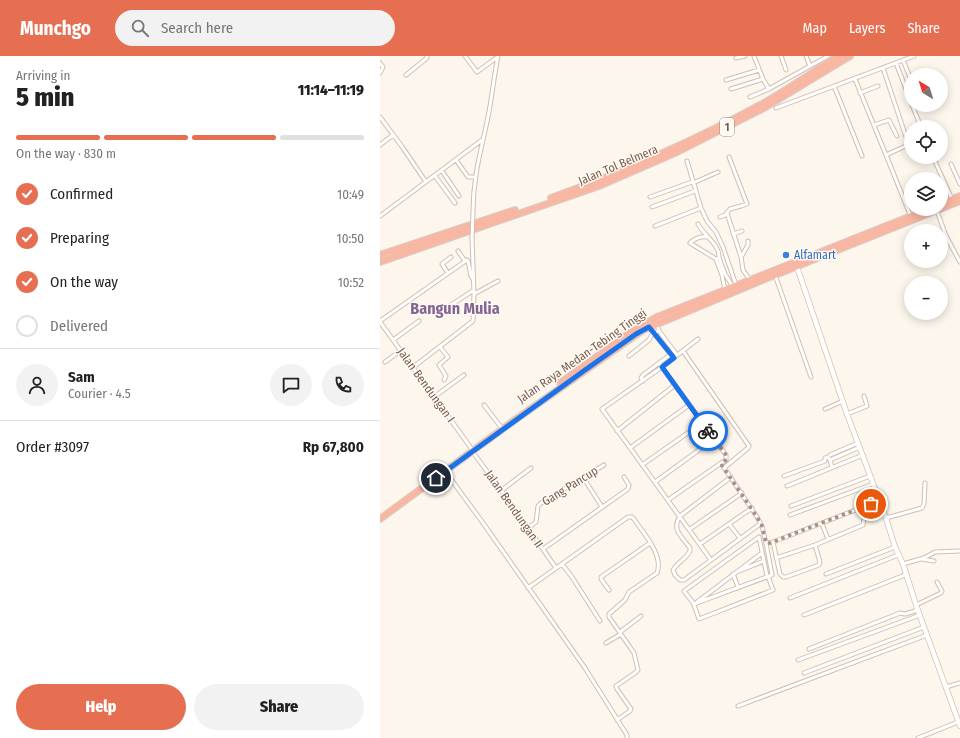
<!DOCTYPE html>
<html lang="en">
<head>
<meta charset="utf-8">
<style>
  :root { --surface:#fff; --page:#f2f2f2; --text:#222; --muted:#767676; --line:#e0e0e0; --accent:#e76f51 }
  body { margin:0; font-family:"Fira Sans Condensed",sans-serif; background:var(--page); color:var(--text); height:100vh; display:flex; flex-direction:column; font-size:15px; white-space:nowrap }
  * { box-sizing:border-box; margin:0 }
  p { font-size:13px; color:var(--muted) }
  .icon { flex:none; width:22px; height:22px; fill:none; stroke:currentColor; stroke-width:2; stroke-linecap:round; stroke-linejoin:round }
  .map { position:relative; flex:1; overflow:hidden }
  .sheet { display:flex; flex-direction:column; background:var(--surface); width:380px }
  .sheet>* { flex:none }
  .needle { width:26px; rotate:322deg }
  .buttons { position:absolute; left:524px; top:12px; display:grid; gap:8px }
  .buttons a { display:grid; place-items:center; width:44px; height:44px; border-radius:50%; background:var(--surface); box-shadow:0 2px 10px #0003; font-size:20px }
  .pin { position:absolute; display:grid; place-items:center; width:34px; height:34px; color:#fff; margin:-17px; border:2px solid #fff; border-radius:50%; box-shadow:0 1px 4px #0007 }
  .courier { position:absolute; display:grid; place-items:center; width:40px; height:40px; margin:-20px; border:3px solid #1a73e8; border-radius:50%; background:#fff; color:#222; box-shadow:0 1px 5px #0007 }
  .head em { font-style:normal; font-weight:800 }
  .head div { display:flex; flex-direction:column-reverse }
  .head { display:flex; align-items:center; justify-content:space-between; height:68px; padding:0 16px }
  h1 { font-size:26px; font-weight:800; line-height:30px }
  .bar { display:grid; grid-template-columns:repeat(4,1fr); gap:6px 4px; align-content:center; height:48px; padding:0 16px }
  .bar i { height:5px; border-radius:3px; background:var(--line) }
  .bar .active { background:var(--accent) }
  .bar p { grid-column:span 4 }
  .line { display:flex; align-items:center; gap:10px; padding:0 16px; border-top:1px solid var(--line) }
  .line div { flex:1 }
  .round { display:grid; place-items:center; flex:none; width:42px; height:42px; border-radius:21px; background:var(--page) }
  ol { padding:0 16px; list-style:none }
  li { display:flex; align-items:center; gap:12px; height:44px }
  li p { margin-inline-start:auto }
  li .icon { padding:4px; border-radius:50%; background:var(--accent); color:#fff; stroke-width:4 }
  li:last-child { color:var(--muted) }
  li i { width:22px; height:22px; border:2px solid var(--line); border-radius:50% }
  .action { display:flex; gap:8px; margin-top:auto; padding:8px 16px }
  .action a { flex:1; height:46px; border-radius:24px; background:var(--accent); color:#fff; font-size:16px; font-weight:800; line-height:46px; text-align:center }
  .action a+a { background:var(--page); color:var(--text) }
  header { display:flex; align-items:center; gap:24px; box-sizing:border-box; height:56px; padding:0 20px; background:var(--accent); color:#fff }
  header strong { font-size:19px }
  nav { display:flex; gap:22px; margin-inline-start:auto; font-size:14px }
  .search { width:280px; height:36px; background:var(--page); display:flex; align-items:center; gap:10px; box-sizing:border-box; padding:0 14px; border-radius:22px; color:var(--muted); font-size:15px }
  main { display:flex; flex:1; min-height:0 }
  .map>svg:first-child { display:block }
</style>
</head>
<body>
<header>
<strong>Munchgo</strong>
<div class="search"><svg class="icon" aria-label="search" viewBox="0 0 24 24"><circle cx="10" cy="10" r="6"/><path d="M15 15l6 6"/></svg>Search here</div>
<nav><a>Map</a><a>Layers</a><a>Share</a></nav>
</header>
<main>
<section class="sheet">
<div class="head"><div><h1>5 min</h1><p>Arriving in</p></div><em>11:14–11:19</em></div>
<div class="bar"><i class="active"></i><i class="active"></i><i class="active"></i><i></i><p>On the way · 830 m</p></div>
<ol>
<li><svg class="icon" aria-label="check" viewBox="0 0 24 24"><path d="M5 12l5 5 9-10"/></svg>Confirmed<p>10:49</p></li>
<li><svg class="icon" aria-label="check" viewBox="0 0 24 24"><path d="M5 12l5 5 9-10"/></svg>Preparing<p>10:50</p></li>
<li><svg class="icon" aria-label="check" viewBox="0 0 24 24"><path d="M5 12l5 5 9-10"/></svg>On the way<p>10:52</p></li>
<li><i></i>Delivered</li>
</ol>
<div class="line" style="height:72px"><a class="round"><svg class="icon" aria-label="person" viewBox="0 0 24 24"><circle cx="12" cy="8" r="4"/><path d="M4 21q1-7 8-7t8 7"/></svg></a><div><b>Sam</b><p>Courier · 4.5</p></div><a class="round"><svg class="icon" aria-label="chat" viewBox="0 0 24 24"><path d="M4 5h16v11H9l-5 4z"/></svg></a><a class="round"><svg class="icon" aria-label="phone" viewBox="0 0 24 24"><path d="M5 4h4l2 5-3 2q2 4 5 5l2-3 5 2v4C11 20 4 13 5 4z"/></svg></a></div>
<div class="line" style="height:52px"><div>Order #3097</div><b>Rp 67,800</b></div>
<div class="action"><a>Help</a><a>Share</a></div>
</section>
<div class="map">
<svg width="580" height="682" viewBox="0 0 580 682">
  <rect width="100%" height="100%" fill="#fdf6ec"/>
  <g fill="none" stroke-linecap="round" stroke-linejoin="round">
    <defs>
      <path id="street" d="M85 0 97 16 116 2
        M374 0 383 23 389 33 448 0
        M401 0 406 14
        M426 0 430 10
        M356 2 365 0
        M523 4 531 24
        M0 7 3 11 0 17
        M516 7 531 46
        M503 12 528 87V89L506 99 531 161
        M26 19 47 2V0
        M475 23 506 99
        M346 24 379 14
        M454 30 482 100
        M351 33 383 23
        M480 37 498 30
        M370 41 389 33
        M532 49 541 71
        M396 52 534 0
        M0 61 23 92 46 126
        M494 69 509 64 517 80
        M0 89 13 79
        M553 101 572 143
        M76 104 88 121H95
        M307 105 321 152 327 165 336 176 343 191 356 229
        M571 108 580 128
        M62 115 79 140
        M55 120 75 147
        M313 127 338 116
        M270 141 312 126
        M272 151 315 135
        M557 155 566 180 580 206
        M93 156C93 120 101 95 108 61 112 41 114 20 118 0
        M347 157 361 201 363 214 370 224
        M0 160 102 84
        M340 161 345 159 350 153 361 150 367 148 349 101
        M318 168C324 180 340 188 339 202L336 203
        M275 170 321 152
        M353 178 362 175
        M327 181C321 180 313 183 310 187L336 203 342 219 345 234
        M78 195 85 205
        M361 201 368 189V185
        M339 202 345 218 353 231
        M68 217 62 208 71 201
        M395 219 431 321
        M94 238 118 225
        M71 249 94 234
        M0 265 87 204 88 205 91 220 93 223
        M0 266 91 392
        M277 268 279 275 297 299
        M269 271 291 299
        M13 284 39 265
        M60 291 68 301 59 309 66 320 64 324
        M303 295 369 390 368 392 344 412
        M249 300 269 284 272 278 279 275
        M5 306 20 295
        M279 307 282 311 318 283
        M32 312 93 265 94 238 92 182
        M263 325 261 322 263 319 291 298
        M54 341 84 319
        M104 349 121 371
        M445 353 463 345
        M467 358 487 350 484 340
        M237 375 295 329
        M250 392 309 349
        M92 395 137 456 176 512
        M450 399 478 387
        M262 409 322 367
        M452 411 450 404 480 391
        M65 415 103 467 205 612 247 679V682
        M404 420 445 405V402L448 401 450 404
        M203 421 222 451
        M351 421 300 460C291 473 302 481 310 492V495C306 503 298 506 293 514L295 519 300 524H304L380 468
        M275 426 334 383
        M407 430 483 399
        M122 434 151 412
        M288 444 341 407
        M411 450 490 420
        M410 459 493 428
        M506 462 542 452 544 448 545 427
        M349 468 360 482
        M442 468 448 483
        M148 472 156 466 158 450 161 447 224 409
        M310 473 362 437
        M320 488 372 452
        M163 493 248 433 249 429 244 421
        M396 502 435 489
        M542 503 554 505
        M331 504 222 353 282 311 346 399V404L341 407 377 461 382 470 386 487 393 486 491 448 494 449 497 456 496 459 484 463 483 469 435 489 440 506 439 509 406 521H403L400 518 393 486
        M182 508 192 521 220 565
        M523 508 544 502 555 496 580 495
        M359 515 384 505
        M353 518 358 531
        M446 518 515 491
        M148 532 248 461H252L254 463C263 477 284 499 277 517L249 536 245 544 229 558V561L254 597 258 614 255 617 236 630 237 633 251 653 250 655 237 664
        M229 534 221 523V521L270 487
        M410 542 518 499
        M317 546 382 497
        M314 548 304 535 379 481 387 520
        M314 548 392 519 386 487
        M314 549 319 563 393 534 388 520
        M536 549 561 537 562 535 557 526
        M424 559 525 519
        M240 576 261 560
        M226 587 241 578
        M429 593 520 557 525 558 538 554
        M418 604 540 559
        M424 617 544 571
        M566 631 580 627
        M358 650 547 579
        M538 682 578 666"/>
      <path id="secondary" d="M417 211 467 358 506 462 515 491 523 508 536 549 580 670"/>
      <path id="highway" d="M171 142C243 116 314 85 382 48 408 34 433 15 459 0
        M561 148 580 140
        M0 199 135 154
        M0 206 219 130 297 96 384 52 470 0
        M180 327 251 276 277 261 549 153
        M0 463 132 366 263 274 385 223 580 145"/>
    </defs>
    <use href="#street" stroke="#d1beb0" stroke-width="5"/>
    <use href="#secondary" stroke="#d6c0b0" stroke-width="6"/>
    <use href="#highway" stroke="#dad1cd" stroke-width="8"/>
    <use href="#street" stroke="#fff" stroke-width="3"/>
    <use href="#secondary" stroke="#fff" stroke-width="4.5"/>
    <use href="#highway" stroke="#f7b7a3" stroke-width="6"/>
    <defs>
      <path id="street-bridge" d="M92 182 93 156"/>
    </defs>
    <use href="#street-bridge" stroke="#d1beb0" stroke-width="5" stroke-linecap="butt"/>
    <use href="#street-bridge" stroke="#fff" stroke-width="3"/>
  </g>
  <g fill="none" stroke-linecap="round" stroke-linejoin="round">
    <path stroke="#a89285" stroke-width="4" stroke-dasharray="0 7.2" d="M328 375 346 399V404L341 408 377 461 382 470 386 487H391L405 481 491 448"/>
    <path stroke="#1a73e8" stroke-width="5" d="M56 422 205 314 256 278 269 271 294 302 282 311 328 375"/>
  </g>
  <circle fill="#3f7fe0" stroke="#fffaf3" stroke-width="1.5" cx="406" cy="199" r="4"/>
  <g text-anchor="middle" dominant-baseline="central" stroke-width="3" stroke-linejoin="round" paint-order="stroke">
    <rect fill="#fffaf3" stroke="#a28b7f" stroke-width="1" x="340" y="62" width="14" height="18" rx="3"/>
    <g font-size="11" font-weight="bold" fill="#7a5c4d">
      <text x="347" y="71">1</text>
    </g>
    <g font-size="12" fill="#7a5c4d" stroke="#fffaf3">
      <text transform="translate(238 109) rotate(-23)">Jalan Tol Belmera</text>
      <text transform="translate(202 300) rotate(-35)">Jalan Raya Medan-Tebing Tinggi</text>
      <text transform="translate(46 329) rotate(54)">Jalan Bendungan I</text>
      <text transform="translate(190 430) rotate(-32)">Gang Pancup</text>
      <text transform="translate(134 453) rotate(55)">Jalan Bendungan II</text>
    </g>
    <g font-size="12" fill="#366cbe" stroke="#fffaf3" text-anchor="start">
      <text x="414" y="199">Alfamart</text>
    </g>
    <g font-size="16" font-weight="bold" fill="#846695" stroke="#fffaf3">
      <text x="75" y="252">Bangun Mulia</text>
    </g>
  </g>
</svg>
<div class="buttons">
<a><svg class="needle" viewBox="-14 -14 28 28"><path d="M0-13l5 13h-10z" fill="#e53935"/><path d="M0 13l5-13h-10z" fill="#767676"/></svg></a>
<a><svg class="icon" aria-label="locate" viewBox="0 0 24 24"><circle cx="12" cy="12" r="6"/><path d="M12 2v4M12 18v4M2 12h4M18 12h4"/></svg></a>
<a><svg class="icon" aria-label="layers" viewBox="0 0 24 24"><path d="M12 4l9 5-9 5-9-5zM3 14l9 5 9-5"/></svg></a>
<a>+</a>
<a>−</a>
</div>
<div class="pin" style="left:491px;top:448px;background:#ea580c"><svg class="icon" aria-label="bag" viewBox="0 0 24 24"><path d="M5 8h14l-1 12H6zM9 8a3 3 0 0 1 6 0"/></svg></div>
<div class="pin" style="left:56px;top:422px;background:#1f2937"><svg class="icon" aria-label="home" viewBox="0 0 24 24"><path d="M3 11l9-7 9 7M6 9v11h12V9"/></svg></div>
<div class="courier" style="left:328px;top:375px"><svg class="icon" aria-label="bike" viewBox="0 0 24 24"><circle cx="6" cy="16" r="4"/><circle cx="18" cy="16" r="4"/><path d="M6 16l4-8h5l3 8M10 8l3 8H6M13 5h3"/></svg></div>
</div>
</main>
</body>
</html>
